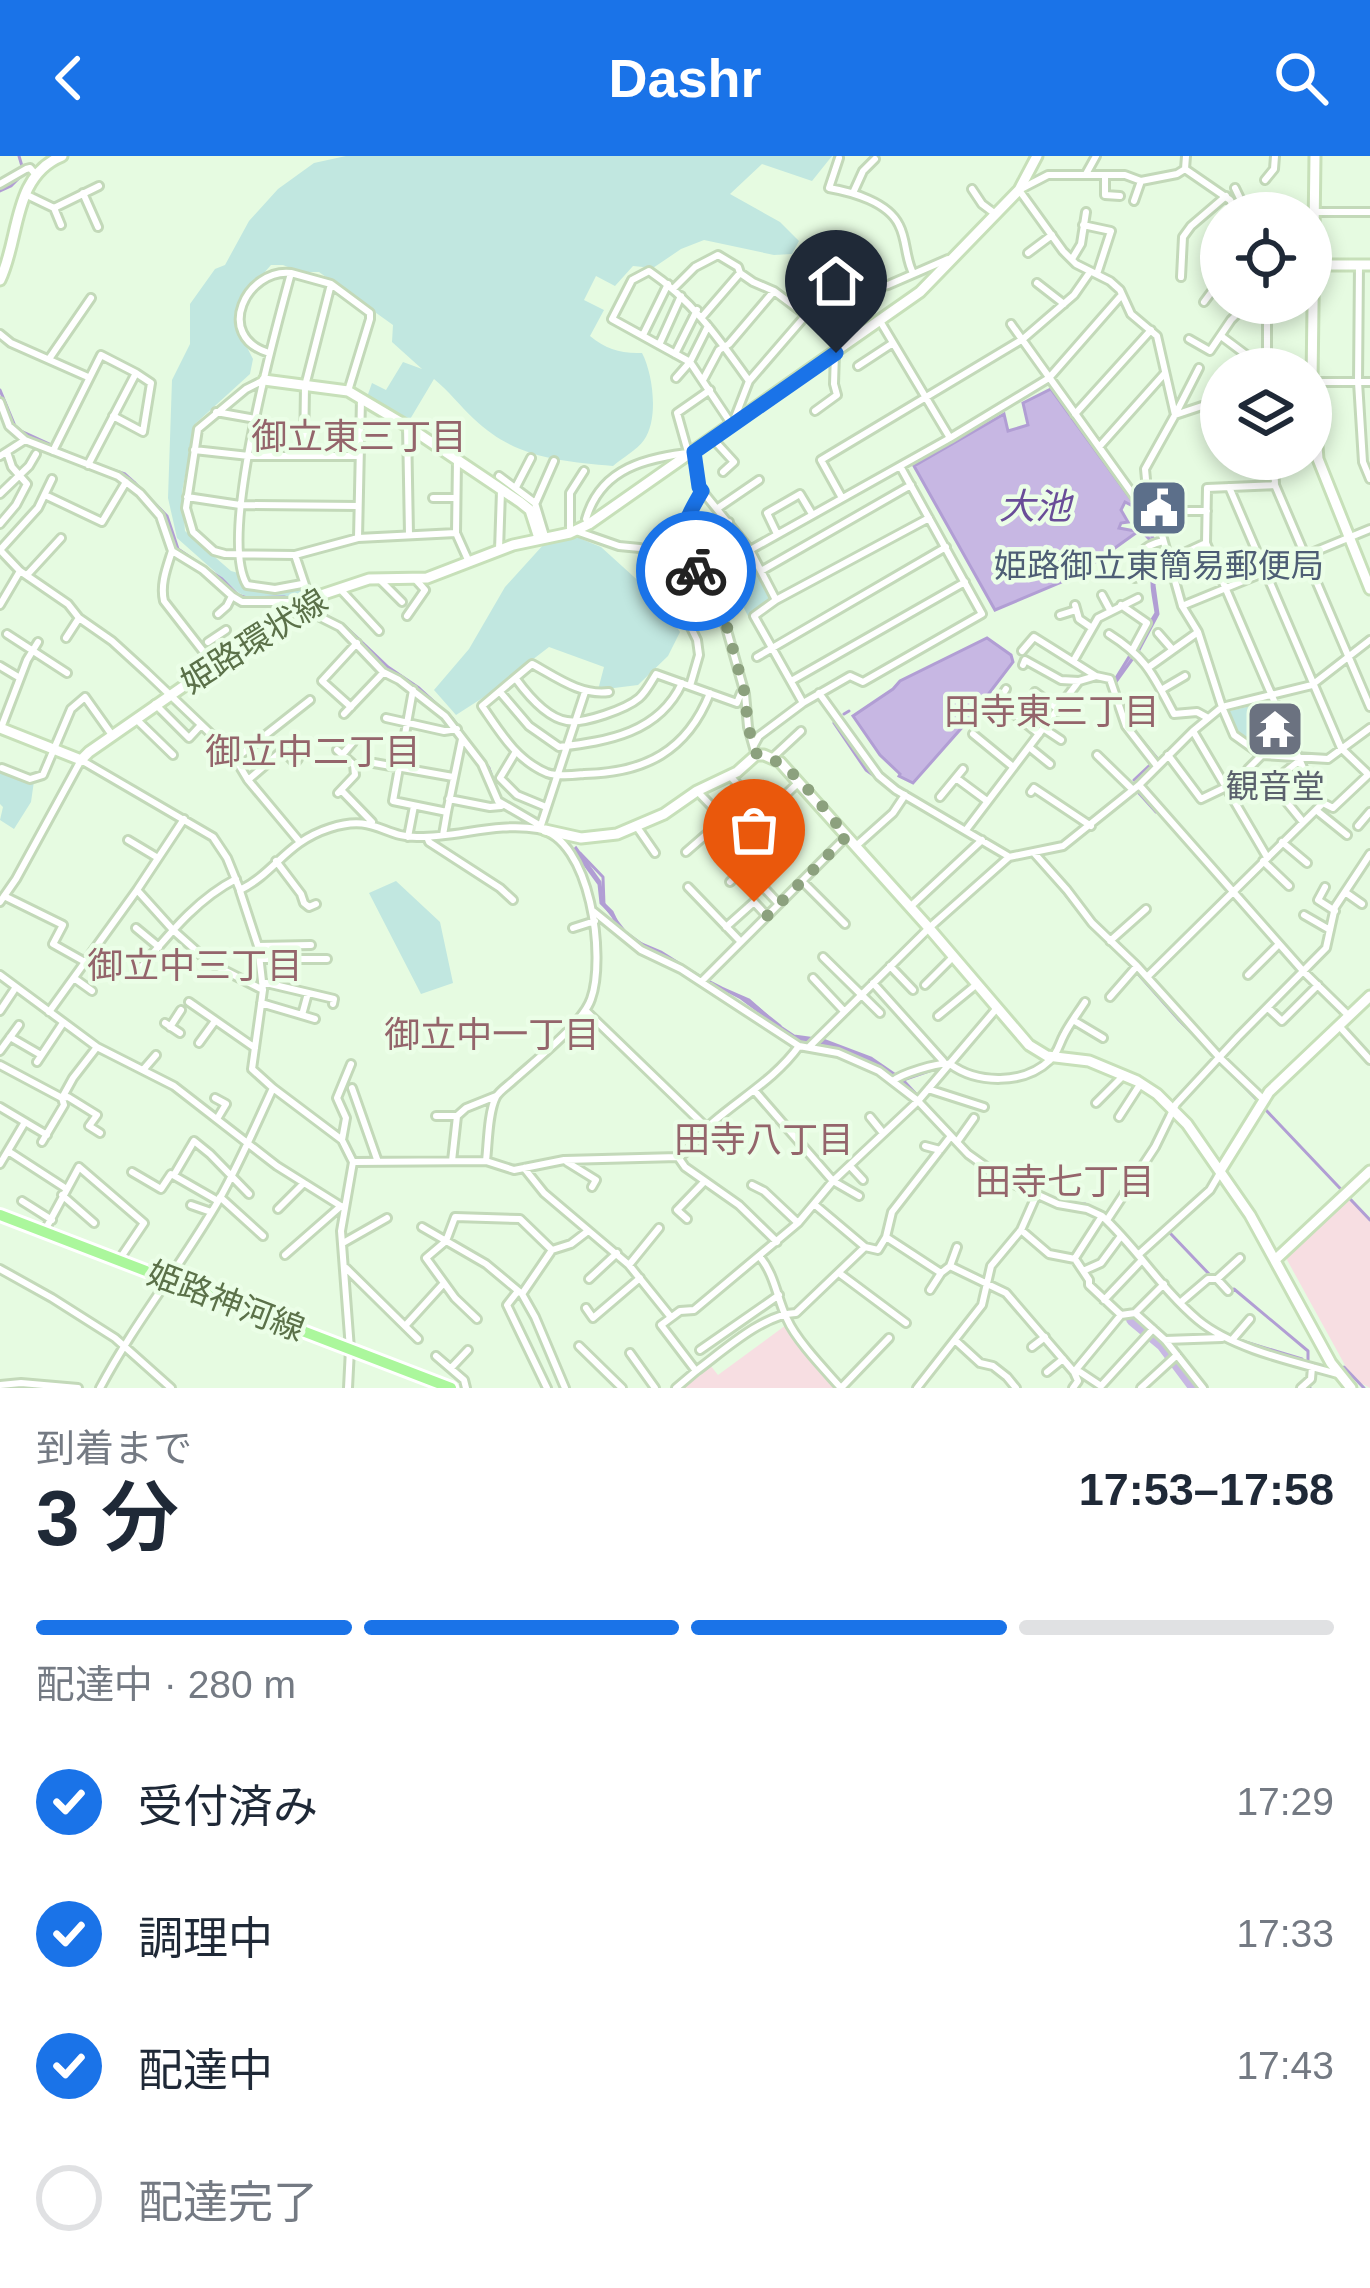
<!DOCTYPE html>
<html lang="ja">
<head>
<meta charset="utf-8">
<style>
  :root { --surface:#fff; --page:#f6f6f7; --text:#1f2937; --muted:#747a83; --line:#e0e1e3; --accent:#1a73e8 }
  body { margin:0; font-family:Arial,"Noto Sans JP",sans-serif; background:var(--page); color:var(--text); height:100vh; display:flex; flex-direction:column; font-size:45px; white-space:nowrap }
  * { box-sizing:border-box; margin:0 }
  p { font-size:39px; color:var(--muted) }
  .icon { flex:none; width:66px; height:66px; fill:none; stroke:currentColor; stroke-width:2; stroke-linecap:round; stroke-linejoin:round }
  .map { position:relative; height:1232px; overflow:hidden }
  .sheet { display:flex; flex-direction:column; background:var(--surface); flex:1 }
  .sheet>* { flex:none }
  .controls { position:absolute; left:1200px; top:36px; display:grid; gap:24px }
  .controls a { display:grid; place-items:center; width:132px; height:132px; border-radius:50%; background:var(--surface); box-shadow:0 6px 18px #0003; font-size:60px }
  .pin { position:absolute; display:grid; place-items:center; width:102px; height:102px; color:#fff; margin:-123px -51px; border-radius:50% 50% 50% 0; rotate:-45deg; box-shadow:0 0 12px #0007 }
  .pin .icon { rotate:45deg }
  .courier { position:absolute; display:grid; place-items:center; width:120px; height:120px; margin:-60px; border:9px solid #1a73e8; border-radius:50%; background:#fff; color:#222; box-shadow:0 3px 15px #0007 }
  .overview em { font-style:normal; font-weight:600 }
  .overview div { display:flex; flex-direction:column-reverse }
  .overview { display:flex; align-items:center; justify-content:space-between; height:204px; padding:0 36px }
  h1 { font-size:78px; font-weight:600; line-height:90px }
  .bar { display:grid; grid-template-columns:repeat(4,1fr); gap:18px 12px; align-content:center; height:144px; padding:0 36px }
  .bar i { height:15px; border-radius:9px; background:var(--line) }
  .bar .on { background:var(--accent) }
  .bar p { grid-column:span 4 }
  ol { padding:0 36px; list-style:none }
  li { display:flex; align-items:center; gap:36px; height:132px }
  li p { margin-inline-start:auto }
  li .icon { padding:12px; border-radius:50%; background:var(--accent); color:#fff; stroke-width:4 }
  li:last-child { color:var(--muted) }
  li i { width:66px; height:66px; border:6px solid var(--line); border-radius:50% }
  header { display:flex; justify-content:space-between; align-items:center; height:156px; padding:0 36px; background:var(--accent); color:#fff; font-size:54px; font-weight:600 }
  .map>svg:first-child { display:block }
</style>
</head>
<body>
<header><svg class="icon" aria-label="back" viewBox="0 0 24 24"><path d="M15 5l-7 7 7 7"/></svg>Dashr<svg class="icon" aria-label="search" viewBox="0 0 24 24"><circle cx="10" cy="10" r="6"/><path d="M15 15l6 6"/></svg></header>
<div class="map">
<svg width="1370" height="1232" viewBox="0 0 1370 1232">
  <rect width="100%" height="100%" fill="#e6fbe1"/>
  <path fill="#f7dee2" d="M1349 1043 1370 1066V1232L1361 1227 1346 1211 1286 1102Z
    M786 1169 837 1232H681L710 1209 718 1219Z"/>
  <path fill="#c1e7e0" d="M346 0H832L812 25 762 8 730 38 780 66 799 85 792 98 774 99 704 84 681 93 653 112 633 110 615 130 596 120 584 144 604 154 590 180C606 193 621 198 642 197 653 218 659 263 644 284 637 294 622 302 613 310 559 305 515 302 474 263 460 250 449 235 434 223L409 265 367 241 372 227 386 234 403 206 422 213 392 186 393 169 319 116H300L283 109H271L240 144 234 166 253 203 250 218 195 268 182 336 185 375 231 415 238 417 243 431 257 434H302L303 440 248 441 239 437 177 382 168 342 172 224 190 188V148L215 113 225 109 249 65 278 33 314 7Z
    M569 378 601 391 655 440 680 476 668 500 638 529 598 534 604 511 549 491 484 541 456 559 434 534 469 493 505 431 544 388Z
    M742 394 770 442 768 447 748 460 721 408Z
    M1271 545 1290 594 1289 597C1252 595 1245 588 1226 556Z
    M0 613 24 624 34 625 31 646 14 673 0 664 3 651 0 648Z
    M396 725 440 766 453 827 421 838 369 737Z"/>
  <path fill="#c7b7e3" stroke="#b19ed4" stroke-width="3" d="M1051 233 1133 346 1131 349 1125 346 1121 354 1128 366 1121 367 1119 372 1135 375 1149 371 1160 401 1154 429 1158 458 1139 494 1115 527 1132 572 1156 601 1154 603 1125 565 1113 527 1156 457C1155 448 1152 437 1152 427 1152 399 1168 399 1140 374L1076 420 995 454 914 310 1004 258 1008 275 1028 269 1023 247Z
    M987 482 1011 499 1013 506 974 557H971L973 559 913 627 899 620 900 618 880 599 853 560 893 533 900 525Z
    M576 692 600 726 602 746 612 756 620 773 632 784 661 796 712 828 749 844 776 868 794 880 823 884 871 902 900 922 944 907V910L903 924 972 998 987 1009 1054 1043 1073 1048H1085L1107 1058 1166 1126 1106 1060 1091 1052 1054 1044 987 1010 969 997 910 933 873 906 823 887 796 883 741 842 631 785 619 773 612 758 601 747 599 728 574 694Z"/>
  <g fill="none" stroke-linecap="round" stroke-linejoin="round">
    <path stroke="#b19ed4" stroke-width="3" d="M0 35 11 30 24 17 19 0
      M0 234 15 270 21 275 80 302
      M89 306 125 318 134 326 167 360 178 393 222 423 238 439 247 442 284 441 301 445
      M309 450 345 470 388 511 419 532 452 562 489 612 498 638
      M844 558 849 555
      M834 567 866 614 877 622
      M1134 624 1151 608
      M1137 635 1156 656
      M524 657 542 667
      M580 697 603 721 604 749 625 776 647 792
      M1000 713 1012 704 1032 699 1035 702
      M1057 728 1090 770 1131 810 1179 864 1258 945
      M755 850 780 870
      M1264 952 1370 1064
      M993 1012 1021 1027
      M1170 1077 1210 1119
      M1216 1127 1227 1139 1234 1133 1308 1195V1204
      M1239 1184 1302 1203
      M1344 1211 1364 1232
      M1308 1230 1310 1232"/>
    <path stroke="#c7b7e3" stroke-width="14" d="M1133 1163 1163 1188 1196 1232"/>
    <defs>
      <path id="street" d="M1186 0 1185 13 1230 44 1237 57
        M839 2 829 32C852 36 888 46 899 69 907 84 905 102 913 117
        M1086 18 1096 0
        M1105 21V39L1120 40
        M1265 24 1274 13 1275 0
        M0 28 26 13 30 12 36 19
        M1235 32 1247 57
        M972 33 982 48 994 57
        M83 37 98 71
        M853 37 863 15 875 3
        M27 39 54 52 99 30
        M1134 45 1141 25
        M54 52 61 69
        M1314 56H1370
        M1083 69 1111 75 1097 118
        M1210 95 1221 89
        M1028 97 1052 79
        M1072 103 1081 88 1086 56
        M1359 109 1358 226 1363 306 1370 323
        M649 115C692 144 719 183 749 225L732 269 690 206 612 163 632 124Z
        M1181 121 1183 81 1191 70 1226 40
        M1037 127 1064 148
        M673 133 695 111 718 99 738 111 740 117 753 126 774 135 806 159 749 225
        M1204 146 1221 123
        M806 159 860 136 888 129 948 103
        M702 161 740 117
        M880 165 950 282
        M1011 168 1162 379 1182 450 1198 476 1222 551 1234 579 1262 599 1328 603 1370 572
        M0 178 11 187 88 221
        M643 179 668 128
        M1221 180 1265 213
        M1189 183 1210 195 1231 164 1248 147
        M659 189 681 140
        M269 197C213 180 247 112 291 117
        M675 198 697 154
        M49 203 91 142
        M858 210 893 187
        M1199 212 1175 259 1202 250
        M1267 213V147
        M676 222 690 206 708 170
        M264 224 246 233 198 273 186 352 193 376 214 395 225 398 295 399 358 382 456 377 469 406
        M703 224 719 194 729 188 774 135
        M1314 226H1370
        M0 246 9 270 25 284 118 320 140 337 160 360 172 395 203 414 232 440 242 446H290L340 471 383 516 399 524 445 560 482 608 498 645 541 670
        M815 255 837 239 834 228 835 197
        M216 256 256 263
        M1075 258 1151 174
        M113 260 143 276 151 227 136 217
        M407 270 409 378
        M713 283 734 306 723 316
        M1099 291 1165 217
        M194 294 249 300H358
        M53 295 101 199 136 217 88 309
        M688 296 677 257 710 234
        M304 299 305 230 331 128
        M0 300 25 284
        M1274 303 1275 329 1370 551
        M499 320 535 347 545 380
        M1275 329 1207 332 1206 387 1313 635 1323 647 1333 652 1368 619
        M516 331 531 302
        M1229 331 1341 592 1367 617
        M702 335 685 363 684 382 688 404 705 427 726 471 745 538 748 571 756 599
        M0 338 29 310 36 298
        M45 339 102 366 126 326
        M187 341 240 349 358 350
        M433 342H456
        M842 342 821 304 1023 183 1074 139 1090 116
        M536 346 554 305
        M1143 350 1147 334 1145 313 1175 259 1157 180 1131 158 1120 134 1110 125 1076 108 1063 95 1019 34 1048 19H1125L1141 25 1177 18 1185 13
        M718 352 759 324
        M685 363 709 378 723 374 729 366
        M0 368 16 349 27 328 12 311 7 296
        M589 368 586 363C601 311 647 302 694 296L699 331 750 394 776 444 754 460 803 547
        M576 375 619 390 640 392 661 410 697 484 699 499 690 530
        M456 377 457 304
        M570 377V337L584 315
        M777 378 767 357 800 338 812 358
        M1162 379 1173 355H1207
        M358 382 361 243
        M0 394 20 415 68 448 79 462 112 485 146 516 233 599 248 624 283 594 295 607 298 603
        M0 394 38 352 52 323
        M499 394 501 335
        M750 394 950 282 1049 222 1120 141
        M172 395C167 411 160 428 164 445L213 508
        M295 399 309 441
        M1167 405 1206 387
        M694 412 715 402
        M761 415 911 329
        M27 419 61 382
        M1135 422C1139 399 1138 391 1163 385
        M379 423 402 446
        M302 428 275 433 247 429C218 382 275 175 291 117L331 128 370 157V163L348 235
        M706 431 726 421
        M341 434 379 475
        M1102 439 1110 454
        M776 444 929 362
        M0 449 20 415
        M1075 449 1079 463 1092 472
        M1121 449 1147 467 1133 493
        M716 450 736 439
        M1182 450 1370 373
        M218 458 227 450 232 440
        M1060 459 1076 454
        M407 460 425 434 416 424
        M1158 477 1172 493
        M7 478 67 517
        M1109 478C1147 502 1153 519 1174 558L1197 556 1208 562
        M66 482 79 462
        M208 486 226 474
        M1022 495 1034 481 1096 520
        M757 501 946 391
        M1074 504 1098 462 1138 442
        M1023 509 1025 504 1061 524 1079 525
        M0 510 20 522
        M1149 511 1198 476
        M516 523C527 538 547 562 567 565 584 568 626 553 639 542 646 536 651 526 656 518L737 547 741 537 745 538
        M791 525 965 426
        M413 534 393 645 447 656 462 583
        M1161 534 1185 520
        M500 536 529 570 559 591C608 585 659 577 682 527
        M609 536C581 540 556 521 532 508L482 550C500 576 516 604 547 617 558 621 573 619 584 618 645 617 687 595 710 537
        M1035 536 1058 553
        M819 537 879 620 896 634 1008 700
        M998 545 1039 578
        M155 548 189 582 201 569
        M351 551 322 525 357 487
        M995 551 1006 533
        M344 558 383 517
        M386 562 444 575 457 573
        M137 564 173 599
        M1 572 27 504 38 486
        M1043 572 1061 584
        M1193 575 1267 701
        M973 578 1012 610
        M754 589 759 580 803 547 850 520 863 526 982 458 900 310
        M1029 591 1050 608
        M337 594 354 609 355 619 338 637
        M515 597 500 622 517 639 546 651
        M342 599 353 586
        M1097 599 1133 634
        M1168 599 1201 643 1224 632
        M773 601 801 575
        M235 603 310 544
        M374 607 453 621
        M2 612 30 623 43 619 71 553 85 541 112 579
        M1248 613 1262 599
        M730 620 756 648
        M956 622 987 645
        M248 624 299 685
        M1275 624 1299 605
        M1139 629 1304 816 1349 860
        M341 634 372 666
        M1031 636 1034 632 1091 670
        M940 641 963 613
        M449 643 490 651 501 650
        M1285 644 1303 666
        M1316 654 1347 679
        M759 664 799 626
        M541 669 585 536
        M1358 670 1370 656
        M637 671 655 697
        M966 674 1079 525 1096 520 1110 523 1126 570 1157 610
        M710 675 722 688
        M443 679 447 656
        M408 681 414 650
        M427 681 429 686 500 732 513 744
        M128 684 158 702
        M1282 686 1307 707
        M856 690 893 657 905 639
        M686 696 724 663 697 635
        M1034 697 1067 734 1092 767 1137 810 1220 902 1264 944
        M737 703 779 748
        M276 705 301 738 304 747 309 751 316 748
        M1263 705 1289 730
        M802 725 845 768
        M730 726 744 712
        M688 731 741 786
        M1325 731 1318 744 1335 755
        M137 734 173 774 210 807 263 834
        M240 735 258 790 263 834 252 913 273 932 342 984 353 1006 341 1075 350 1193 348 1232
        M1345 736 1362 748
        M4 740 63 769 53 788 85 806
        M0 746 16 723 81 604 213 681 227 702 240 734C276 716 286 686 330 672 375 657 383 682 419 681 458 681 499 666 538 673 591 682 606 802 591 843 583 867 536 904 516 922 510 928 499 935 496 941 488 956 488 989 486 1005
        M910 751 982 684
        M593 755 641 794 681 813 799 890 838 897 879 915 918 945 968 998 1003 1023 1058 1048 1087 1053 1102 1060C1137 1092 1162 1134 1198 1164 1233 1193 1295 1206 1338 1218
        M1304 759 1330 774
        M726 771 754 746 767 760
        M136 772 159 791
        M573 772 595 765
        M1110 785 1146 753
        M258 790 311 789
        M823 801 880 857
        M260 803H327
        M890 810 913 834
        M137 816C167 781 195 744 236 723
        M0 819 97 891 174 930 277 1010 344 1052
        M1248 819 1279 788
        M1147 821 1323 647
        M74 822 92 835
        M813 822 843 854
        M702 825 847 680
        M262 826 334 843 333 848
        M873 827 943 905
        M925 829 953 801
        M1110 841 1137 810
        M189 846 255 892
        M261 847 315 863
        M1269 853 1282 865 1318 829
        M0 855 16 831
        M49 856 137 734 184 663
        M587 856 706 971
        M302 859 308 837
        M938 860 977 828
        M1073 864 1103 882
        M165 867 180 877
        M170 871 181 854
        M1340 871 1370 904
        M10 881 41 899
        M199 887 215 865
        M809 891 929 772 1009 701 1063 690 1139 629 1193 575 1222 551 1312 529 1370 484
        M0 895 19 869
        M37 906 63 867
        M0 909 62 942 73 922 97 891
        M143 914 156 899
        M893 925C901 918 938 906 950 908 977 928 1024 929 1050 904 1058 897 1059 888 1064 879 1070 867 1078 857 1085 846
        M352 932 378 1006
        M928 933 984 951
        M754 934 833 1025 859 1040
        M215 942 226 948 217 963
        M1096 947 1123 920
        M0 951 47 979
        M97 959 89 970 100 977
        M436 960H457L466 952 496 940
        M870 961 883 977
        M1119 961 1141 927
        M951 980 892 1056 886 1081 878 1094 865 1091 796 1157C763 1158 722 1196 696 1215L661 1169 680 1155 694 1154 798 1067 833 1025 918 945 997 852
        M342 984 346 962 337 942 351 908
        M42 986 64 949 62 942 68 941 97 959
        M957 986 974 962
        M925 990 940 994
        M8 995 65 1032
        M678 1001 685 1011 739 1049 777 1086
        M452 1005 457 960
        M353 1006 486 1005 514 1014 564 1004 678 1001C694 993 699 978 712 967 742 941 776 922 799 890
        M567 1006 596 1024 592 1031
        M0 1008 25 966
        M850 1010 863 1024
        M524 1012 544 1037 629 1109 670 1160
        M132 1016 161 1033 171 1018 218 1045
        M174 1019 194 985 210 998 249 1038
        M752 1029 764 1035 798 1067
        M62 1039 94 1067
        M220 1041 263 1080
        M22 1045 52 1064
        M814 1048 865 1091
        M191 1049 211 1056
        M278 1053 304 1027
        M687 1063 677 1054 703 1027
        M1107 1064 1155 991 1176 948 1238 881 1326 792 1335 751 1370 698
        M422 1071 486 1108 522 1138 535 1161 565 1232
        M1021 1074 1049 1098 1075 1103 1089 1124V1129L1121 1159 1135 1157 1165 1184 1203 1232
        M44 1076 79 1011 144 1067 119 1104
        M886 1081 941 1117
        M343 1087 387 1062
        M285 1099 341 1050
        M1138 1099 1210 1034 1220 1017
        M760 1101C775 1119 777 1143 787 1163 796 1184 826 1215 841 1232L889 1182
        M1075 1102 1102 1060
        M629 1109 659 1072
        M950 1110 957 1091
        M346 1112 418 1183
        M0 1113 52 1142 115 1182 171 1232
        M1083 1115 1101 1107 1121 1080
        M839 1117 906 1167
        M589 1123 617 1097
        M1217 1123 1240 1102
        M930 1134 941 1117 950 1110 1006 1137 1074 1216 1078 1225 1073 1232
        M518 1135 507 1149 547 1232
        M522 1138 552 1094 571 1088 588 1075
        M1104 1144 1142 1104
        M1181 1146 1208 1123H1217L1228 1135
        M586 1152 593 1162 640 1122
        M1135 1157 1164 1128
        M1121 1159 1074 1216H1080L1101 1230 1153 1173
        M477 1163 455 1142 426 1102 446 1085 455 1061 520 1063 552 1094
        M405 1170 444 1127
        M1165 1184 1222 1182
        M1232 1184 1250 1163
        M956 1185 980 1207 993 1210 1007 1221 1016 1232
        M579 1190 622 1232
        M1032 1191 1045 1181
        M700 1194 779 1139
        M630 1197 655 1232
        M436 1200 464 1224 466 1232
        M451 1212 468 1194
        M1047 1216 1063 1203
        M0 1229 21 1227 78 1232
        M100 1232C135 1166 183 1107 220 1042 240 1006 256 969 273 932
        M676 1232 696 1215
        M917 1232 982 1149 991 1110 1021 1074 1036 1040
        M1141 1232 1177 1199
        M1301 1232 1311 1223 1312 1211"/>
      <path id="secondary" d="M1315 0 1312 226 1318 303 1370 433
        M1313 109H1370
        M0 124C20 83 12 20 62 0
        M264 224 348 235 407 270 520 346 530 354 539 382
        M0 572 81 604 89 596 309 443 369 423 427 422 513 389 570 377 589 368 920 136 1019 34 1037 0
        M545 674 581 682 617 678 664 658 697 635 737 616 756 599H764L780 606 929 772 1029 889 1047 900 1089 905 1137 925 1157 938 1187 968 1250 1059 1331 1207 1351 1232
        M1220 1015 1269 936 1370 840
        M1276 1103 1370 1015"/>
      <path id="primary" d="M0 1059 451 1232"/>
    </defs>
    <use href="#street" stroke="#c3d9b9" stroke-width="12"/>
    <use href="#secondary" stroke="#c7e0b9" stroke-width="15"/>
    <use href="#primary" stroke="#fff" stroke-width="16"/>
    <use href="#street" stroke="#fff" stroke-width="6"/>
    <use href="#secondary" stroke="#fff" stroke-width="9"/>
    <use href="#primary" stroke="#abf79c" stroke-width="10"/>
  </g>
  <g fill="none" stroke-linecap="round" stroke-linejoin="round">
    <path stroke="#8ca17e" stroke-width="12" stroke-dasharray="0 21.6" d="M696 415 727 471 745 538 748 571 757 599C790 601 825 656 847 680L767 760 754 746"/>
    <path stroke="#1a73e8" stroke-width="15" d="M696 415C674 383 685 364 702 335L699 331 694 296 836 197"/>
  </g>
  <defs>
    <symbol id="civic-square" viewBox="-11 -11 22 22"><rect x="-9" y="-9" width="18" height="18" rx="4" fill="#5c6f8a" stroke="#ebfee7"/><path d="M-.6-6.5H3V-4.5H.6V-3L4-1V1h2V6H-6V1h2V-1L-.6-3ZM-1.2 2.5V6h2.4V2.5Z" fill="#fff"/></symbol>
    <symbol id="temple-square" viewBox="-11 -11 22 22"><rect x="-9" y="-9" width="18" height="18" rx="4" fill="#6b7280" stroke="#ebfee7"/><path d="M0-6L5-2H3V0L6.5 2.5H4V6H1.5V3h-3V6H-4V2.5H-6.5L-3 0V-2H-5Z" fill="#fff"/></symbol>
  </defs>
  <g fill-rule="evenodd">
    <use href="#civic-square" x="1126" y="319" width="66" height="66"/>
    <use href="#temple-square" x="1242" y="540" width="66" height="66"/>
  </g>
  <g text-anchor="middle" dominant-baseline="central" stroke-width="9" stroke-linejoin="round" paint-order="stroke">
    <g font-size="33" fill="#4e5e75" stroke="#ebfee7">
      <text x="1159" y="409">姫路御立東簡易郵便局</text>
    </g>
    <g font-size="33" fill="#5b7149" stroke="#ebfee7">
      <text transform="translate(254 485) rotate(-32)">姫路環状線</text>
      <text transform="translate(226 1145) rotate(21)">姫路神河線</text>
    </g>
    <g font-size="33" fill="#5b616d" stroke="#ebfee7">
      <text x="1275" y="630">観音堂</text>
    </g>
    <g font-size="36" fill="#94656b" stroke="#ebfee7">
      <text x="359" y="280">御立東三丁目</text>
      <text x="1052" y="555">田寺東三丁目</text>
      <text x="313" y="595">御立中二丁目</text>
      <text x="195" y="809">御立中三丁目</text>
      <text x="492" y="878">御立中一丁目</text>
      <text x="764" y="983">田寺八丁目</text>
      <text x="1065" y="1025">田寺七丁目</text>
    </g>
    <g font-size="36" font-style="italic" fill="#694d98" stroke="#ebfee7">
      <text x="1035" y="350">大池</text>
    </g>
  </g>
</svg>
<div class="controls">
<a><svg class="icon" aria-label="locate" viewBox="0 0 24 24"><circle cx="12" cy="12" r="6"/><path d="M12 2v4M12 18v4M2 12h4M18 12h4"/></svg></a>
<a><svg class="icon" aria-label="layers" viewBox="0 0 24 24"><path d="M12 4l9 5-9 5-9-5zM3 14l9 5 9-5"/></svg></a>
</div>
<div class="pin" style="left:754px;top:746px;background:#ea580c"><svg class="icon" aria-label="bag" viewBox="0 0 24 24"><path d="M5 8h14l-1 12H6zM9 8a3 3 0 0 1 6 0"/></svg></div>
<div class="pin" style="left:836px;top:197px;background:#1f2937"><svg class="icon" aria-label="home" viewBox="0 0 24 24"><path d="M3 11l9-7 9 7M6 9v11h12V9"/></svg></div>
<div class="courier" style="left:696px;top:415px"><svg class="icon" aria-label="bike" viewBox="0 0 24 24"><circle cx="6" cy="16" r="4"/><circle cx="18" cy="16" r="4"/><path d="M6 16l4-8h5l3 8M10 8l3 8H6M13 5h3"/></svg></div>
</div>
<section class="sheet">
<div class="overview"><div><h1>3 分</h1><p>到着まで</p></div><em>17:53–17:58</em></div>
<div class="bar"><i class="on"></i><i class="on"></i><i class="on"></i><i></i><p>配達中 · 280 m</p></div>
<ol>
<li><svg class="icon" aria-label="check" viewBox="0 0 24 24"><path d="M5 12l5 5 9-10"/></svg>受付済み<p>17:29</p></li>
<li><svg class="icon" aria-label="check" viewBox="0 0 24 24"><path d="M5 12l5 5 9-10"/></svg>調理中<p>17:33</p></li>
<li><svg class="icon" aria-label="check" viewBox="0 0 24 24"><path d="M5 12l5 5 9-10"/></svg>配達中<p>17:43</p></li>
<li><i></i>配達完了</li>
</ol>
</section>
</body>
</html>
